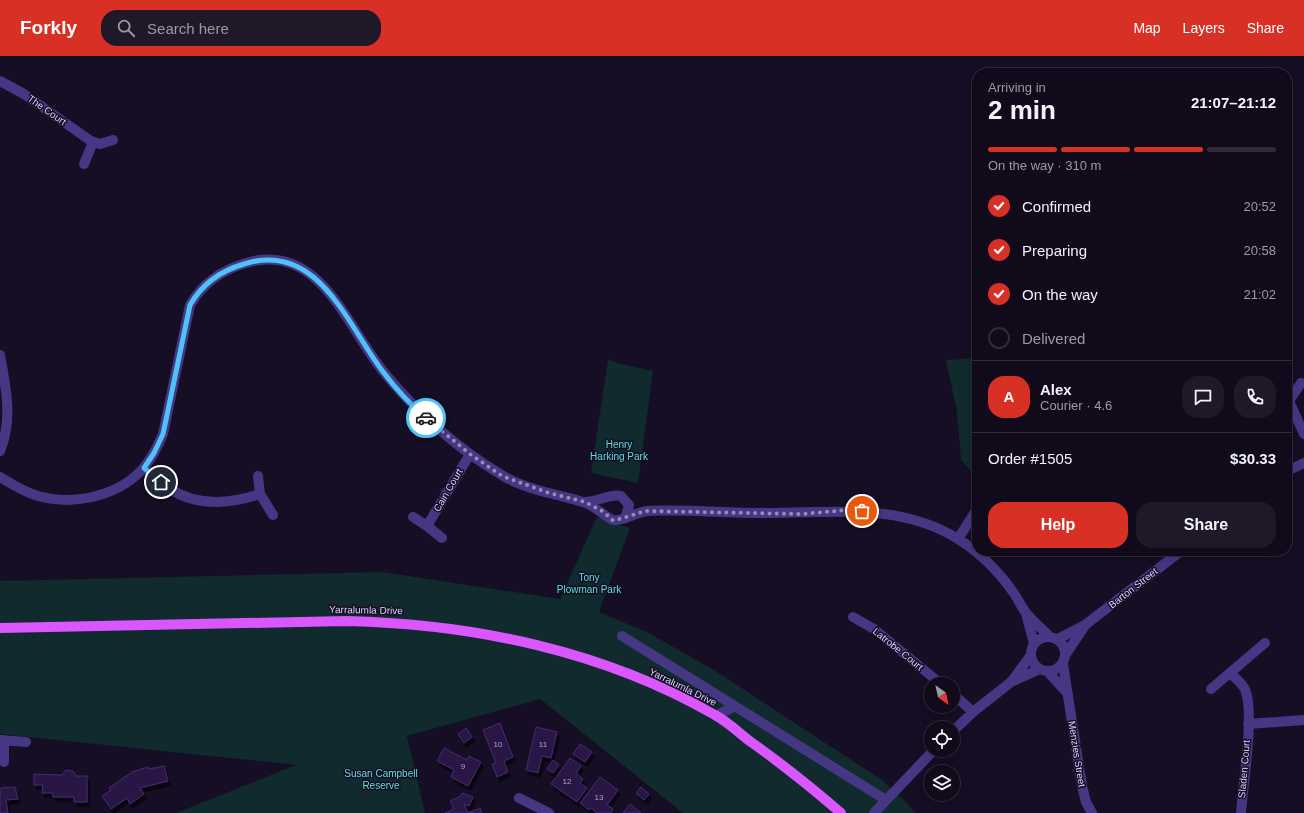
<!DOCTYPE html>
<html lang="en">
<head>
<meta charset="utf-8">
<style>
  :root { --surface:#100a1b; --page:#1e1828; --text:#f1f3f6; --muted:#9c9aa3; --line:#302b3a; --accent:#d93025 }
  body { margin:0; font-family:Arial,sans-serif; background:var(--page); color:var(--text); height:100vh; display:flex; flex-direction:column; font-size:15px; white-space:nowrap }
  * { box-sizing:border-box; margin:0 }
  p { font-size:13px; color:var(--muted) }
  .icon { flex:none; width:22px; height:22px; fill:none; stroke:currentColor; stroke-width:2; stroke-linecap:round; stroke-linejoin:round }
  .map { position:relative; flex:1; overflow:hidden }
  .panel { position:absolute; left:972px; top:12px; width:320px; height:488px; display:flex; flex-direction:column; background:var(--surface); border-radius:16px; box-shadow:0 4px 16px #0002,0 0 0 1px var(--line) }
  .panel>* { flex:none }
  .needle { width:26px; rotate:146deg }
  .tools { position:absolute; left:924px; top:621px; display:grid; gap:8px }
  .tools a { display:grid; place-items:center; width:36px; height:36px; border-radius:50%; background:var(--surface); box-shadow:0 4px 16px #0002,0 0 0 1px var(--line); font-size:20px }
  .pin { position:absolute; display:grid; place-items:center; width:34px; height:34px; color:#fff; margin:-17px; border:2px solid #fff; border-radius:50%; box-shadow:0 1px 4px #0007 }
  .courier { position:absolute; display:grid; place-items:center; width:40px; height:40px; margin:-20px; border:3px solid #4fc3f7; border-radius:50%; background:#fff; color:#222; box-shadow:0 1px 5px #0007 }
  .summary em { font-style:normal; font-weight:800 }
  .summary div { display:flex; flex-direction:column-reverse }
  .summary { display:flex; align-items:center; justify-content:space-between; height:68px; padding:0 16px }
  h1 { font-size:26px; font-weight:800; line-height:30px }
  .bar { display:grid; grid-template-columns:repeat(4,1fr); gap:6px 4px; align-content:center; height:48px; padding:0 16px }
  .bar i { height:5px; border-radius:3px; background:var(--line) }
  .bar .active { background:var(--accent) }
  .bar p { grid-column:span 4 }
  .line { display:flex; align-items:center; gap:10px; padding:0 16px; border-top:1px solid var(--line) }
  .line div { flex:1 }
  .round { display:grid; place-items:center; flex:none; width:42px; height:42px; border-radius:16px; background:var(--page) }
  ol { padding:0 16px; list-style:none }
  li { display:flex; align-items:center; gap:12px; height:44px }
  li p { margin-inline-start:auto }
  li .icon { padding:4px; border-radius:50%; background:var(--accent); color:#fff; stroke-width:4 }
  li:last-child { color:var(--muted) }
  li i { width:22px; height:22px; border:2px solid var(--line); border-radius:50% }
  .action { display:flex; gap:8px; margin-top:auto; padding:8px 16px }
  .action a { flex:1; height:46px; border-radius:16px; background:var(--accent); color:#fff; font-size:16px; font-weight:800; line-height:46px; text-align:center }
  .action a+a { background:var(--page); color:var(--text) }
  header { display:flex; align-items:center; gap:24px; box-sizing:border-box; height:56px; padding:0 20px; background:var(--accent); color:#fff }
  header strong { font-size:19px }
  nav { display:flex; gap:22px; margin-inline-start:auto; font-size:14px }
  .search { width:280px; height:36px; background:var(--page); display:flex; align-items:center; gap:10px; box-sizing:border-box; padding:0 14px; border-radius:16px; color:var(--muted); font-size:15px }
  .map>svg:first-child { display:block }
</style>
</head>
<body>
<header>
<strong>Forkly</strong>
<div class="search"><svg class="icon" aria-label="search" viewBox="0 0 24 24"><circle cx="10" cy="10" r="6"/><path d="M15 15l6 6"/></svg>Search here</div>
<nav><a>Map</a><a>Layers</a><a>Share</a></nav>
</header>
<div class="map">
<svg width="1304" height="757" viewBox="0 0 1304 757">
  <defs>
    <filter id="shadow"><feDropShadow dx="2.5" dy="4.5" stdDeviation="0" flood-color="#0009"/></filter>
  </defs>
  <rect width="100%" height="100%" fill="#150e24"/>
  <path fill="#102a2e" d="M977 302V422L961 404 957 356 946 304Z
    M608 303 617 307 653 315 638 427 591 417Z
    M597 461 630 472 599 556 647 576 714 614 882 724 906 746 915 757H683L540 643 407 680 425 757H176L296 709 0 678V525L382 516 560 543Z"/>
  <path fill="#291945" stroke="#442b71" filter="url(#shadow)" d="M500 667 513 701 504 705 508 716 497 721 492 708 496 707 483 674Z
    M536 671 557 676 551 702 542 700 538 717 526 714Z
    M466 672 472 681 464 687 458 678Z
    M580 688 592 696 585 706 573 698Z
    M444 692 467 704 469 700 481 706 468 730 451 721 454 714 437 705Z
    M570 702 581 710 576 717 583 723 580 727 587 732 577 746 551 728Z
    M553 704 559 709 553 717 547 713Z
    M164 710 168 725 140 732 144 738 130 748 127 742 111 753 102 740 111 734 109 732 132 716 148 711 149 713Z
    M66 714 73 715 76 720H87V746H74V741H53V737H42L43 729H34V718L62 719Z
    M600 721 618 734 607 749 613 753 611 757H597L591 752 589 754 580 747Z
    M15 731 18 743 6 744 8 757H0V734L1 732Z
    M641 731 649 738 644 744 636 737Z
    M462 737 473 741 469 750 464 748 468 757 480 752 482 757H445L454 753 450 745 461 740Z
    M630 748 641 757H623Z"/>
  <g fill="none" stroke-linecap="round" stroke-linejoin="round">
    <path stroke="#463784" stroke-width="10" d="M0 25 24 38 91 85 100 88 113 84
      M84 108 93 86
      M0 299C6 331 13 364 0 395
      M1287 344 1289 345 1301 327
      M1289 345 1304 378
      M144 412C152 418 161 427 170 433 198 451 230 448 260 438
      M1287 415 1304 407
      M258 420 260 438 273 459
      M0 421C12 428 24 436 38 440 74 450 121 440 145 410 153 400 158 390 163 378L190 249C203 227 221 214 246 207 322 184 348 276 387 320 419 358 457 392 500 418 514 427 536 434 553 438 564 441 577 443 588 448 595 451 609 463 613 464 620 466 637 456 647 455 684 453 724 457 761 457 828 458 897 445 958 483 979 496 999 516 1013 536 1018 543 1022 552 1027 558 1034 566 1042 573 1049 580
      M585 446C597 446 612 437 621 440L629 449 626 460
      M413 461 427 470
      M442 482 427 470 470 398
      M958 483 977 453
      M1026 557 1034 588
      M853 561 874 573 941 628
      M622 580 886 744
      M1031 598a17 17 0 1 1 34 0a17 17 0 1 1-34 0Z
      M1058 583 1085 569 1181 495
      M1066 598 1084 571
      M1063 608 1082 730 1086 746 1092 757
      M1047 615 1068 638
      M1230 617C1235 622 1244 628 1246 636 1254 662 1243 728 1241 757
      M1012 625 1031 599
      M1211 633 1265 587
      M953 638 973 656
      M716 660 735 650
      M1248 668 1304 664
      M953 675 973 656 1011 626 1040 613
      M0 684 26 686
      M4 706V684
      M519 742 549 757
      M874 757 934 694"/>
    <path stroke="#da57ff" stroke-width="10" d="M0 572 347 565C474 568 604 595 715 659 728 666 739 677 751 686 782 708 812 732 841 757"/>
  </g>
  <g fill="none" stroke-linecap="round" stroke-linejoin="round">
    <path stroke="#978cb2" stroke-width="4" stroke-dasharray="0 7.2" d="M426 362 470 398 502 420 549 437 585 446 604 456 612 464C618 465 637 457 646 455L802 458 847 454 862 455"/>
    <path stroke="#4fc3f7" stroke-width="5" d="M161 426 144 412 154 397 163 378 190 249C202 228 220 215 244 208 319 184 348 271 384 317 396 333 411 349 426 362"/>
  </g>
  <g text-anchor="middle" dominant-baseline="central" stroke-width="3" stroke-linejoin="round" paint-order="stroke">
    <g font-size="8" fill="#b0a2d0">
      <text x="498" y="688">10</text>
      <text x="543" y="688">11</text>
      <text x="463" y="710">9</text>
      <text x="567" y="725">12</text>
      <text x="599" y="741">13</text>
    </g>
    <g font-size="10" fill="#ddd0ff" stroke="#150e24">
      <text transform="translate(47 54) rotate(35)">The Court</text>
      <text transform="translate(448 434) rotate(-60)">Cain Court</text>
      <text transform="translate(1133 532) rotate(-38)">Barton Street</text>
      <text transform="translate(366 554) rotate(1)">Yarralumla Drive</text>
      <text transform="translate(898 593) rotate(39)">Latrobe Court</text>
      <text transform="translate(683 631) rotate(26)">Yarralumla Drive</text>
      <text transform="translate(1077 698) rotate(81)">Menzies Street</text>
      <text transform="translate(1244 713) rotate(-85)">Sladen Court</text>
    </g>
    <g font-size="10" fill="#59e2d5" stroke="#150e24">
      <text x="619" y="388">Henry<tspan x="619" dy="12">Harking Park</tspan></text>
      <text x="589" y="521">Tony<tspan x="589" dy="12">Plowman Park</tspan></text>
      <text x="381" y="717">Susan Campbell<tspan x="381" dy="12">Reserve</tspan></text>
    </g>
  </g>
</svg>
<div class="tools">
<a><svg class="needle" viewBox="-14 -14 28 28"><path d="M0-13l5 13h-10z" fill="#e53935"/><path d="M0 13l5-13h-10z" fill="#9c9aa3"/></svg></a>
<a><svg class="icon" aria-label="locate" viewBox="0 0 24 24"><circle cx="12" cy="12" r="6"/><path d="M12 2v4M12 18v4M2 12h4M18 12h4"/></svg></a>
<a><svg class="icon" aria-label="layers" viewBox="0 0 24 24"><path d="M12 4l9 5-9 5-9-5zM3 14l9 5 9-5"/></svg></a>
</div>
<div class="pin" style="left:862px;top:455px;background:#ea580c"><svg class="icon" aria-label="bag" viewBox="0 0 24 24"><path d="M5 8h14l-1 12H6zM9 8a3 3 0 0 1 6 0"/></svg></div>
<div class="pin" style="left:161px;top:426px;background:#1f2937"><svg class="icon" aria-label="home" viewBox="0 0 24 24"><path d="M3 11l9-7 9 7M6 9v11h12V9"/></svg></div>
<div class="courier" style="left:426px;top:362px"><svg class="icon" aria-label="car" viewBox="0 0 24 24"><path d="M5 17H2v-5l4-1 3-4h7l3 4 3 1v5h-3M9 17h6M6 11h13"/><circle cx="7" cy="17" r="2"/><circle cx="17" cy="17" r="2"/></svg></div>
<section class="panel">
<div class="summary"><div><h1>2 min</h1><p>Arriving in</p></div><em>21:07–21:12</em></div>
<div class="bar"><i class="active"></i><i class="active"></i><i class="active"></i><i></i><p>On the way · 310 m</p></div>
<ol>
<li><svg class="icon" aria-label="check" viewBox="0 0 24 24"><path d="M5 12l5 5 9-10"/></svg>Confirmed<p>20:52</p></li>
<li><svg class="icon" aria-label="check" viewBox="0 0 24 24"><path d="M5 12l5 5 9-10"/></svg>Preparing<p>20:58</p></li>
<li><svg class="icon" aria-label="check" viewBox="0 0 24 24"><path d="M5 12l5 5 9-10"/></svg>On the way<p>21:02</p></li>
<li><i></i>Delivered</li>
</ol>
<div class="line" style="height:72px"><b class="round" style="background:var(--accent);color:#fff">A</b><div><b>Alex</b><p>Courier · 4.6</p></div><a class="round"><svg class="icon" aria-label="chat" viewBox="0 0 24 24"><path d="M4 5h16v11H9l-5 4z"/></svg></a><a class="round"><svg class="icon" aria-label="phone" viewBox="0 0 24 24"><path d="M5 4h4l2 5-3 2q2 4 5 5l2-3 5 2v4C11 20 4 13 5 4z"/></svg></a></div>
<div class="line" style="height:52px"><div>Order #1505</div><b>$30.33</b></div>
<div class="action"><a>Help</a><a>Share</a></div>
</section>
</div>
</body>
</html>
